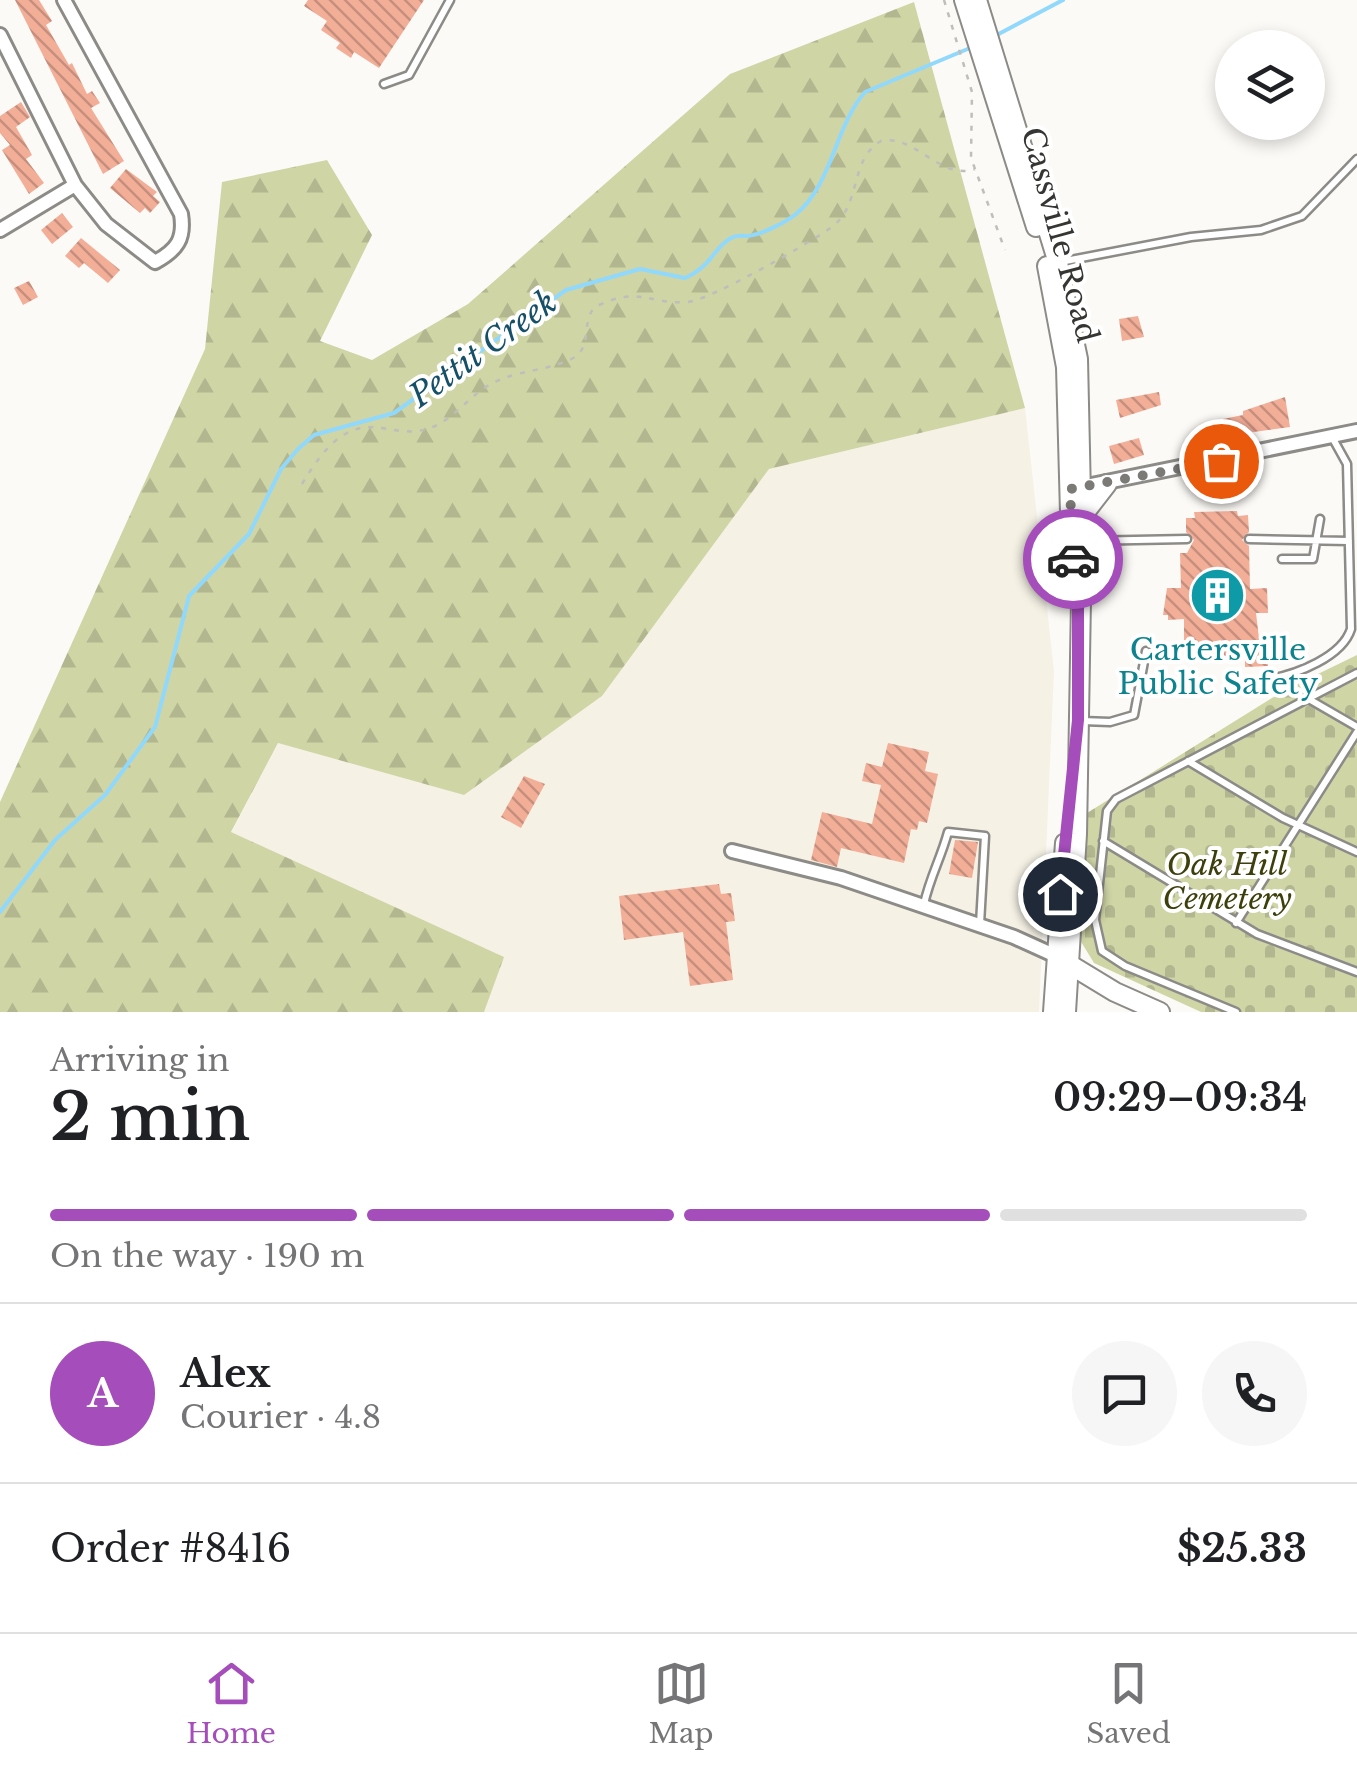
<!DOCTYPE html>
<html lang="en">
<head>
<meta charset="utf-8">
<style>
  :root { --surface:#fff; --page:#f6f6f6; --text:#202124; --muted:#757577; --line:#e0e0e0; --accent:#a44dbb }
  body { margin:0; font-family:"Libre Baskerville",serif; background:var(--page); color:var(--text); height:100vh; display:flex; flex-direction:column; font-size:38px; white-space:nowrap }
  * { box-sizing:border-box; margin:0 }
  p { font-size:32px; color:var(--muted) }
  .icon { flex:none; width:55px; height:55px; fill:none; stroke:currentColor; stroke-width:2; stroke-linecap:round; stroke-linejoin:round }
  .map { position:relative; height:1012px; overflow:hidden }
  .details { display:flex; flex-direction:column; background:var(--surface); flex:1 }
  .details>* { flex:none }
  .tools { position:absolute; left:1215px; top:30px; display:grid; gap:20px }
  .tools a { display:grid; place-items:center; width:110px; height:110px; border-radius:50%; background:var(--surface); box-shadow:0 5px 15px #0003; font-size:50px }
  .pin { position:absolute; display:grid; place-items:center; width:85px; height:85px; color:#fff; margin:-42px; border:5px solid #fff; border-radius:50%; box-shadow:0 2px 10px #0007 }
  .courier { position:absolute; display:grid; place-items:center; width:100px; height:100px; margin:-50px; border:8px solid #a44dbb; border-radius:50%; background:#fff; color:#222; box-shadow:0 2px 12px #0007 }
  .head em { font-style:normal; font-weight:600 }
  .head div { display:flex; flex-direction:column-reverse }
  .head { display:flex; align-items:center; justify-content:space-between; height:170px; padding:0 50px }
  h1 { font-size:65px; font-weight:600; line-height:75px }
  .bar { display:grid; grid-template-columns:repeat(4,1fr); gap:15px 10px; align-content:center; height:120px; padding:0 50px }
  .bar i { height:12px; border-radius:8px; background:var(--line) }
  .bar .active { background:var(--accent) }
  .bar p { grid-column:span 4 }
  .line { display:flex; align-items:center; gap:25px; padding:0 50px; border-top:2px solid var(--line) }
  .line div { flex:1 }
  .round { display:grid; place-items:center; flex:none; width:105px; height:105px; border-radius:52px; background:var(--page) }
  .tabs { display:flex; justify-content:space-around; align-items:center; height:140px; border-top:2px solid var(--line); background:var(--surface); font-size:28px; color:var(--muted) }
  .tabs a { display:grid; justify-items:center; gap:5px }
  .tabs .active { color:var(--accent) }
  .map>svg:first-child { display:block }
</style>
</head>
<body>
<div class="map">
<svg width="1357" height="1012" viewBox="0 0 1357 1012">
  <defs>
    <pattern id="forest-firs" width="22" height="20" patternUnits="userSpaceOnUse" patternTransform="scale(2.5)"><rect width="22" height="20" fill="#d0d5a6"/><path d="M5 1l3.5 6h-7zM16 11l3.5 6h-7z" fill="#b3b78f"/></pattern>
    <pattern id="cemetery-stones" width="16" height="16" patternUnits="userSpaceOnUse" patternTransform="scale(2.5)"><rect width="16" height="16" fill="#d0d5a6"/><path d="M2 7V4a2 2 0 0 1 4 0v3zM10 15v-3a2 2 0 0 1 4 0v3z" fill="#b3b78f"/></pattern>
    <pattern id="building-back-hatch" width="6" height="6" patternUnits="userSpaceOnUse" patternTransform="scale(2.5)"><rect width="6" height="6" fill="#f3ae98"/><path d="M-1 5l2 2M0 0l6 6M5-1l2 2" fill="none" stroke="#c68e7d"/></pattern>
  </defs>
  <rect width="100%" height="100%" fill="#fcfaf6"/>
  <path fill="#f5f1e5" d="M1025 408 1054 671 1039 1012H484L503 957 231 833 278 743 464 795 602 696 769 469Z"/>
  <path fill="url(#forest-firs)" d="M914 2 1025 408 769 469 602 696 464 795 278 743 231 832 504 957 484 1012H0V802L205 349 222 182 327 160 372 235 320 341 372 360 468 304 730 74Z"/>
  <path fill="url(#cemetery-stones)" d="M1357 655V1012H1201L1094 963 1080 940 1087 813 1285 690Z"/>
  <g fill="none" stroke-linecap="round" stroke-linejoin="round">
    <path stroke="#90d8fc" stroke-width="4" d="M993 37 1063 0
      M0 912 55 840 105 795 155 727 189 596 249 534 281 469 298 449 314 435 394 413 566 290 640 269 685 278C713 265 713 248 731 238 739 233 745 238 753 235 766 232 786 222 796 214 832 185 835 126 865 92L970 48"/>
  </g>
  <path fill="url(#building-back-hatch)" d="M15 0H39L52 21 46 25 69 65 72 63 87 94 92 91 100 103 91 108 124 161 103 174Z
    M308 0H424L379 68 354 52 351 58 336 48 340 43 321 30 327 21 304 6Z
    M21 102 30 117 16 127 32 155 26 159 44 183 29 194 2 150 10 145 0 133V116Z
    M126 169 157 192 153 196 160 202 150 213 145 208 140 213 110 188Z
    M62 213 73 227 52 244 41 230Z
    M81 238 120 270 108 283 84 263 79 268 65 256Z
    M29 281 38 297 23 305 14 288Z
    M1138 316 1144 337 1122 341 1119 319Z
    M1159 392 1161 405 1120 418 1116 400Z
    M1285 397 1290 427 1217 437 1213 421 1243 415V411Z
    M1139 438 1144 455 1114 464 1109 446Z
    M1237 511 1238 516 1248 515 1249 532 1242 540 1249 546 1250 589 1267 588 1268 613H1256L1260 647 1267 646 1268 666 1245 667V656L1184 657V619L1168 620V615H1163L1167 588H1181L1180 553H1187L1194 540 1186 532V518H1195L1194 512Z
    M888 743 929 752 925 771 938 774 927 823 919 821 917 830 911 829 904 863 841 848 837 867 811 860 822 812 872 824 881 785 862 781 866 763 882 767Z
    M524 776 545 784 521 828 501 817Z
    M955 840 978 842 972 878 949 874Z
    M719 884 721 894 731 893 735 921 726 922 733 980 690 986 683 932 624 940 619 896Z"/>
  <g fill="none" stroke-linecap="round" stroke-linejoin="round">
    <defs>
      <path id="service" d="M384 84 409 75 450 0
        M1060 262 1191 237 1261 230 1302 216 1357 159
        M1249 539 1349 541
        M1083 541 1187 539
        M1282 559H1313L1320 519
        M1270 679C1297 674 1342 657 1351 629L1347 464 1332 437
        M1307 698 1357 727
        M1082 721 1110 722 1134 715 1146 651
        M1188 761 1283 818 1357 852
        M1103 841 1257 934 1357 972
        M924 904C930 877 941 858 948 832L985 836 980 924
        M1236 923 1357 732
        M1236 1012 1125 966 1102 951 1095 920 1107 811 1116 799 1357 673"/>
      <path id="minor" d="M0 35 75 185 106 224 155 262C177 250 185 239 181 214L64 0
        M0 230 75 185
        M1072 489 1357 431
        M732 851 841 878 1014 937 1056 956"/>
      <path id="tertiary" d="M1059 958 1115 992 1160 1012"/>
      <path id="secondary" d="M964 0 1036 227
        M977 0 1058 263 1078 359 1082 541 1077 834 1066 1012
        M1047 266 1066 367 1070 513
        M1083 515 1107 484
        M1053 1012 1065 843"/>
    </defs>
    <use href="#service" stroke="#8d8b87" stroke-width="11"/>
    <use href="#minor" stroke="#8d8b87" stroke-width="18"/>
    <use href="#tertiary" stroke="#8d8b87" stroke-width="22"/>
    <use href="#secondary" stroke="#8d8b87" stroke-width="22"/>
    <path stroke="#c0bebb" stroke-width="2.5" stroke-dasharray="5 8" stroke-linecap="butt" d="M944 0 972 92 971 158 1005 250
      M302 484C363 380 390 459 447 419 466 405 479 387 502 379 524 370 555 369 575 357 594 344 579 315 599 305 640 286 651 305 688 302 712 299 806 245 829 229 863 207 848 160 881 141 916 134 940 181 975 169"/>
    <use href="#service" stroke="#fff" stroke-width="6"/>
    <use href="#minor" stroke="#fff" stroke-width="12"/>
    <use href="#tertiary" stroke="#fff" stroke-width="18"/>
    <use href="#secondary" stroke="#fff" stroke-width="18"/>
  </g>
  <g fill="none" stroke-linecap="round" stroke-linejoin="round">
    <path stroke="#7b7a77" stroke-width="10" stroke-dasharray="0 18" d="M1073 559 1070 489 1221 461"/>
    <path stroke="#a44dbb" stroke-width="12" d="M1060 894 1078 720V608L1073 559"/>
  </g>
  <defs>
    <symbol id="building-disc" viewBox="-11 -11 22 22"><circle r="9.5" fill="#0f9aa8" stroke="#fff"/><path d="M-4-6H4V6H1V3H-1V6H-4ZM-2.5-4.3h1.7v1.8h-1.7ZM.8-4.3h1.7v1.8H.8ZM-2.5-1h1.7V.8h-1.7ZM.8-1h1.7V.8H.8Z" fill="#fff"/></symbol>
  </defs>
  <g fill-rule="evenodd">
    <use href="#building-disc" x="1186" y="564" width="63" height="63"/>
  </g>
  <g text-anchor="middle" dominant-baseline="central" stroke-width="8" stroke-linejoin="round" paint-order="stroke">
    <g font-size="30" fill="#353533" stroke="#fff">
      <text transform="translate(1060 235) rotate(75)">Cassville Road</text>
    </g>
    <g font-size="30" fill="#0d838f" stroke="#fff">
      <text x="1218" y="649">Cartersville<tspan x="1218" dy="34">Public Safety</tspan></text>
    </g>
    <g font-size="30" font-style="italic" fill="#3d3f0c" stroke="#fff">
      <text x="1227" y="864">Oak Hill<tspan x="1227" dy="34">Cemetery</tspan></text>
    </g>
    <g font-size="32" font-style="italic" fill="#164f68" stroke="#fff">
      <text transform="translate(483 349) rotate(-36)">Pettit Creek</text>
    </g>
  </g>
</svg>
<div class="tools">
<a><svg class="icon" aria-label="layers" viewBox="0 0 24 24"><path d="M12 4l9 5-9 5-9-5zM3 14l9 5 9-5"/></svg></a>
</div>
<div class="pin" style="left:1221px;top:461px;background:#ea580c"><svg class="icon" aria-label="bag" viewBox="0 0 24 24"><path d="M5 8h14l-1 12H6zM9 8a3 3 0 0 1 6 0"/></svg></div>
<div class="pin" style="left:1060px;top:894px;background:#1f2937"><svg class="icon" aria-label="home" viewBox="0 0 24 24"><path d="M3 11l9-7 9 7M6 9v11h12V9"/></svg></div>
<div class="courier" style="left:1073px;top:559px"><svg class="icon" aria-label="car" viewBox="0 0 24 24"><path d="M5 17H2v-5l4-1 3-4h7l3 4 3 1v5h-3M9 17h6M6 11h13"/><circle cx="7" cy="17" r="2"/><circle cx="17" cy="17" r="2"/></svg></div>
</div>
<section class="details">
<div class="head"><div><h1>2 min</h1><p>Arriving in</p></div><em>09:29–09:34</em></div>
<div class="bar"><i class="active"></i><i class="active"></i><i class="active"></i><i></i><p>On the way · 190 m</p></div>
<div class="line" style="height:180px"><b class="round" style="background:var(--accent);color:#fff">A</b><div><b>Alex</b><p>Courier · 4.8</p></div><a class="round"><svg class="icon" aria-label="chat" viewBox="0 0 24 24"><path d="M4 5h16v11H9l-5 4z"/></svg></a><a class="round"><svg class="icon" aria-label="phone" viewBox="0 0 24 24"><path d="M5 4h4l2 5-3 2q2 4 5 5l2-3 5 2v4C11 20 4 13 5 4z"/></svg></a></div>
<div class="line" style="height:130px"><div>Order #8416</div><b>$25.33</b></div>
</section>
<nav class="tabs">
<a class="active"><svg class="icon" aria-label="home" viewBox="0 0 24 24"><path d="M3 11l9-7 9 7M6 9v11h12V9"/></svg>Home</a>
<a><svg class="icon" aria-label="map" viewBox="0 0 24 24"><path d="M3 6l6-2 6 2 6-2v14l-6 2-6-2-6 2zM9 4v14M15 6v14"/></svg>Map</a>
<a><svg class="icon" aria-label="saved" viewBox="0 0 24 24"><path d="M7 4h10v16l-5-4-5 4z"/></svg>Saved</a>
</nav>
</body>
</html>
